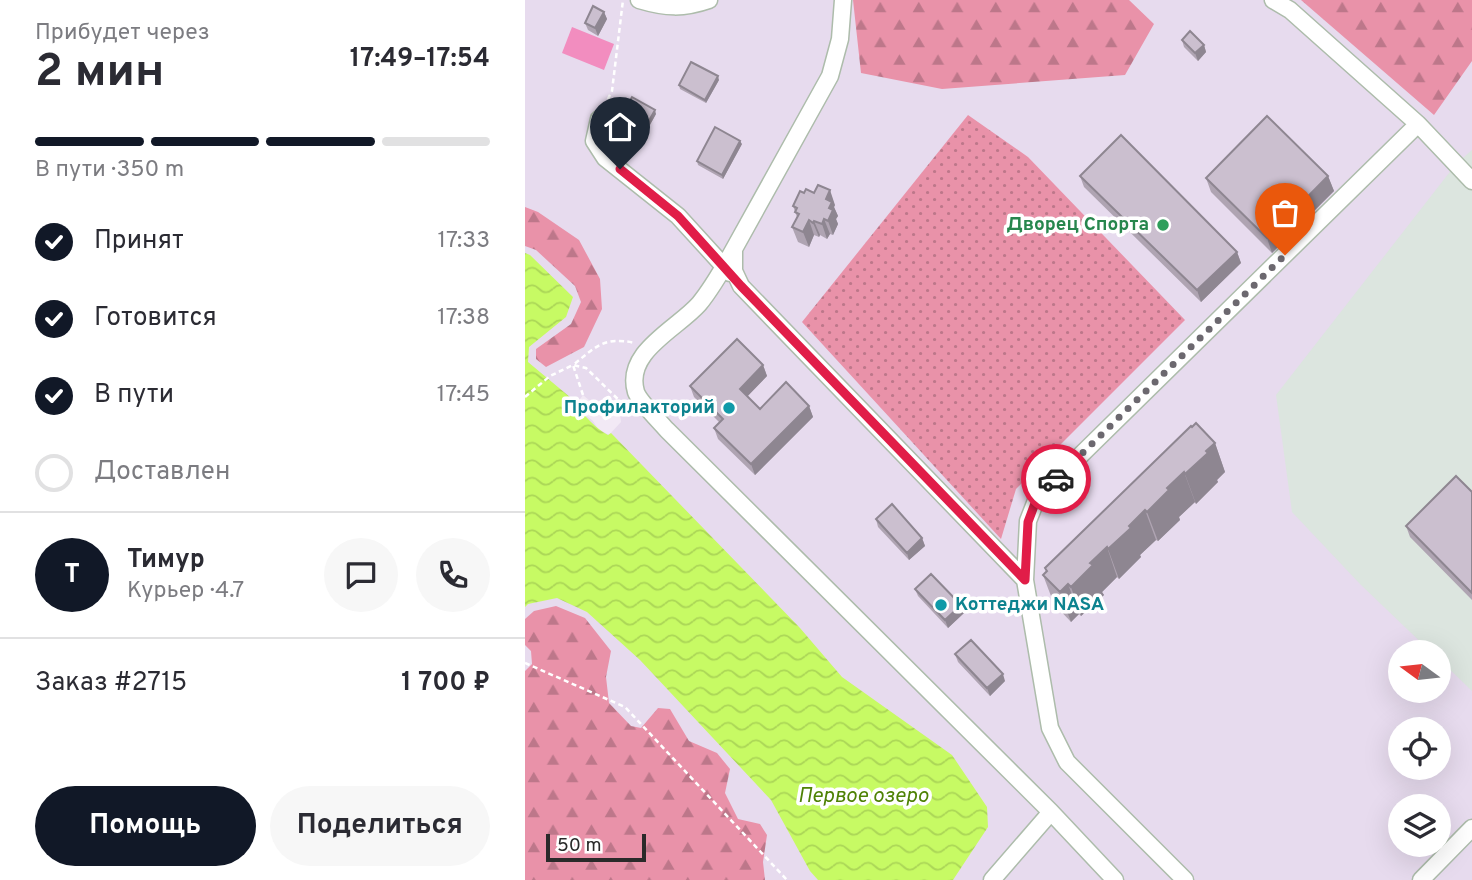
<!DOCTYPE html>
<html lang="ru">
<head>
<meta charset="utf-8">
<style>
  :root { --surface:#fff; --page:#f7f7f7; --text:#2b2b33; --muted:#7c7c81; --line:#e1e1e2; --accent:#111827 }
  body { margin:0; font-family:Overpass,sans-serif; background:var(--page); color:var(--text); height:100vh; display:flex; flex-direction:column; font-size:26px; white-space:nowrap }
  * { box-sizing:border-box; margin:0 }
  p { font-size:23px; color:var(--muted) }
  .icon { flex:none; width:38px; height:38px; fill:none; stroke:currentColor; stroke-width:2; stroke-linecap:round; stroke-linejoin:round }
  .map { position:relative; flex:1; overflow:hidden }
  .sheet { display:flex; flex-direction:column; background:var(--surface); width:525px }
  .sheet>* { flex:none }
  .needle { width:46px; rotate:285deg }
  .buttons { position:absolute; left:863px; top:640px; display:grid; gap:14px }
  .buttons a { display:grid; place-items:center; width:63px; height:63px; border-radius:50%; background:var(--surface); box-shadow:0 7px 28px #0002; font-size:35px }
  .scale { position:absolute; left:21px; bottom:18px; width:100px; box-sizing:border-box; padding-left:7px; border:4px solid #2a2a2a; border-top:0; font-size:19px; line-height:24px; white-space:nowrap; color:#2a2a2a; -webkit-text-stroke:5px #fff; paint-order:stroke }
  .pin { position:absolute; display:grid; place-items:center; width:60px; height:60px; color:#fff; margin:-72px -30px; border-radius:50% 50% 50% 0; rotate:-45deg; box-shadow:0 0 7px #0007 }
  .pin .icon { rotate:45deg }
  .courier { position:absolute; display:grid; place-items:center; width:70px; height:70px; margin:-35px; border:5px solid #e11d48; border-radius:50%; background:#fff; color:#222; box-shadow:0 2px 9px #0007 }
  .overview em { font-style:normal; font-weight:700 }
  .overview div { display:flex; flex-direction:column-reverse }
  .overview { display:flex; align-items:center; justify-content:space-between; height:119px; padding:0 35px }
  h1 { font-size:46px; font-weight:700; line-height:52px }
  .bar { display:grid; grid-template-columns:repeat(4,1fr); gap:10px 7px; align-content:center; height:84px; padding:0 35px }
  .bar i { height:9px; border-radius:5px; background:var(--line) }
  .bar .current { background:var(--accent) }
  .bar p { grid-column:span 4 }
  .line { display:flex; align-items:center; gap:18px; padding:0 35px; border-top:2px solid var(--line) }
  .line div { flex:1 }
  .round { display:grid; place-items:center; flex:none; width:74px; height:74px; border-radius:37px; background:var(--page) }
  ol { padding:0 35px; list-style:none }
  li { display:flex; align-items:center; gap:21px; height:77px }
  li p { margin-inline-start:auto }
  li .icon { padding:7px; border-radius:50%; background:var(--accent); color:#fff; stroke-width:4 }
  li:last-child { color:var(--muted) }
  li i { width:38px; height:38px; border:4px solid var(--line); border-radius:50% }
  .button { display:flex; gap:14px; margin-top:auto; padding:14px 35px }
  .button a { flex:1; height:80px; border-radius:42px; background:var(--accent); color:#fff; font-size:28px; font-weight:700; line-height:80px; text-align:center }
  .button a+a { background:var(--page); color:var(--text) }
  main { display:flex; flex:1; min-height:0 }
  .map>svg:first-child { display:block }
</style>
</head>
<body>
<main>
<section class="sheet">
<div class="overview"><div><h1>2 мин</h1><p>Прибудет через</p></div><em>17:49–17:54</em></div>
<div class="bar"><i class="current"></i><i class="current"></i><i class="current"></i><i></i><p>В пути · 350 m</p></div>
<ol>
<li><svg class="icon" aria-label="check" viewBox="0 0 24 24"><path d="M5 12l5 5 9-10"/></svg>Принят<p>17:33</p></li>
<li><svg class="icon" aria-label="check" viewBox="0 0 24 24"><path d="M5 12l5 5 9-10"/></svg>Готовится<p>17:38</p></li>
<li><svg class="icon" aria-label="check" viewBox="0 0 24 24"><path d="M5 12l5 5 9-10"/></svg>В пути<p>17:45</p></li>
<li><i></i>Доставлен</li>
</ol>
<div class="line" style="height:126px"><b class="round" style="background:var(--accent);color:#fff">Т</b><div><b>Тимур</b><p>Курьер · 4.7</p></div><a class="round"><svg class="icon" aria-label="chat" viewBox="0 0 24 24"><path d="M4 5h16v11H9l-5 4z"/></svg></a><a class="round"><svg class="icon" aria-label="phone" viewBox="0 0 24 24"><path d="M5 4h4l2 5-3 2q2 4 5 5l2-3 5 2v4C11 20 4 13 5 4z"/></svg></a></div>
<div class="line" style="height:91px"><div>Заказ #2715</div><b>1 700 ₽</b></div>
<div class="button"><a>Помощь</a><a>Поделиться</a></div>
</section>
<div class="map">
<svg width="947" height="880" viewBox="0 0 947 880">
  <defs>
    <pattern id="grass-dots" width="8" height="8" patternUnits="userSpaceOnUse" patternTransform="scale(1.75)"><rect width="8" height="8" fill="#e992a9"/><path d="M2 2h.1M6 6h.1" fill="none" stroke="#bd778a" stroke-width="1.8" stroke-linecap="round"/></pattern>
    <pattern id="forest-firs" width="22" height="20" patternUnits="userSpaceOnUse" patternTransform="scale(1.75)"><rect width="22" height="20" fill="#e992a9"/><path d="M5 1l3.5 6h-7zM16 11l3.5 6h-7z" fill="#bd778a"/></pattern>
    <pattern id="water-waves" width="16" height="10" patternUnits="userSpaceOnUse" patternTransform="scale(1.75)"><rect width="16" height="10" fill="#c7fa64"/><path d="M0 5q4-4 8 0t8 0" fill="none" stroke="#abd657"/></pattern>
  </defs>
  <rect width="100%" height="100%" fill="#e7dbee"/>
  <path fill="#dce5df" d="M947 150V691L914 659V653H907L835 584 767 512 751 395 931 164Z"/>
  <path fill="url(#grass-dots)" d="M443 115 503 157 660 320 491 489 476 539 277 322Z"/>
  <path fill="url(#forest-firs)" d="M328 0H604L629 24 600 75 417 89 336 73Z
    M776 0H947V61L909 115Z
    M0 207 13 212 54 240 75 279 77 309 59 347 21 367 11 359V349L46 324 56 302 50 286 11 250 0 246Z
    M31 606 60 618 86 651 81 677 84 703 106 726 116 728 133 708 145 709 164 741 192 753 205 769 200 793 213 819 235 824 242 835 238 862 240 880H0V671L7 664 6 651 0 645V619L9 611Z"/>
  <path fill="#f28dbf" d="M47 27 89 44 79 70 37 53Z"/>
  <path fill="#f2e9f5" d="M58 395 77 411 81 408H87L93 410 95 414 96 422 84 435 73 429 68 421 50 406Z"/>
  <path fill="url(#water-waves)" d="M0 253 5 255 48 297 41 317 4 347 3 362 52 403 50 406C61 416 70 428 83 435L86 433 275 628 317 677 427 755 462 807 463 827 428 880H293L285 871 246 800 115 660 62 612 32 598 3 604 0 607Z"/>
  <g fill="none" stroke-linecap="round" stroke-linejoin="round">
    <defs>
      <path id="minor" d="M114 0C141 8 158 9 184 0
        M318 0 315 39 305 76 209 249V271L216 286 500 580
        M74 119 69 141 80 158 153 216 205 273
        M893 124 947 181
        M209 249C199 267 188 287 174 304 152 329 99 352 111 392 114 401 135 422 142 430L526 812 590 880
        M467 880 526 812
        M660 880 542 762 525 728 500 580 503 521 512 498 893 124 765 10 748 0
        M896 880 947 828"/>
    </defs>
    <use href="#minor" stroke="#adbcab" stroke-width="19"/>
    <path stroke="#fff" stroke-width="2.5" stroke-dasharray="5 3.5" stroke-linecap="butt" d="M79 107 87 91 98 0
      M58 395 48 365C71 347 78 336 110 343
      M0 397 25 376 48 365 61 368 103 409
      M0 663 100 707 262 880"/>
    <use href="#minor" stroke="#fff" stroke-width="16"/>
  </g>
  <path fill="#afa4b2" d="M79 12 82 19 73 36 63 30 60 23Z
    M657 40 679 45 681 52 673 61 659 47Z
    M194 80 181 103 155 89 154 85Z
    M131 114 112 148 90 135 88 131Z
    M217 144 198 179 173 165 172 161Z
    M555 176 712 252 716 263 676 302 559 187Z
    M803 176 809 191 747 253 686 192 681 178Z
    M279 193 310 205 309 207 313 216 311 219 313 224 308 235 305 234 302 239 295 235 294 237 289 235 284 247 273 242 267 227 272 217 268 206Z
    M238 365 242 376 222 396 235 409 284 406 288 417 230 475 193 439 189 428 195 423 169 397 165 386Z
    M667 427 690 443 700 472 692 480 693 482 671 504 670 502 654 517 655 520 633 541 631 540 615 555 616 557 594 579 592 577 577 592 579 595 556 616 554 614 546 622 529 604 518 575 521 572 520 568Z
    M947 492V600L885 537 881 526Z
    M351 519 397 538 400 546 384 560 353 527Z
    M390 589 436 605 439 613 423 628 393 596Z
    M430 654 480 681 465 696 433 662Z"/>
  <path fill="#8e8691" d="M79 12 82 19 73 36 70 28Z
    M679 45 681 52 673 61 670 53Z
    M193 76 194 80 181 103 180 100Z
    M130 110 131 114 112 148 111 144Z
    M215 141 217 144 198 179 197 175Z
    M803 176 809 191 747 253 742 238Z
    M305 190 310 205 309 207 313 216 311 219 313 224 308 235 303 221 301 199Z
    M299 219 305 234 302 239 297 224Z
    M284 220 289 235 284 247 278 232Z
    M289 221 295 235 294 237 288 223Z
    M712 252 716 263 676 302 672 290Z
    M238 365 242 376 219 400 215 389Z
    M284 406 288 417 230 475 226 464Z
    M690 443 700 472 692 480 693 482 671 504 660 474Z
    M659 472 670 502 654 517 655 520 633 541 622 512 642 488Z
    M620 510 631 540 615 555 616 557 594 579 583 549 604 526Z
    M397 538 400 546 384 560 382 553Z
    M582 547 592 577 577 592 579 595 556 616 546 587 565 563Z
    M543 584 554 614 546 622 535 592Z
    M436 605 439 613 423 628 420 620Z
    M478 674 480 681 465 696 462 688Z"/>
  <path fill="#cbbfcf" stroke="#8e8691" stroke-width="2" d="M68 6 79 12 70 28 60 23Z
    M665 31 679 45 670 53 657 40Z
    M166 62 193 76 180 100 154 85Z
    M107 97 130 110 111 144 88 131Z
    M742 116 803 176 742 238 681 178Z
    M190 127 215 141 197 175 172 161Z
    M596 135 712 252 672 290 555 176Z
    M293 185 305 190 301 199 307 202 304 208 308 210 303 221 299 219 297 224 289 221 288 223 284 220 278 232 267 227 274 214 270 212 272 208 268 206 275 191 279 193 281 189 289 193Z
    M212 339 238 365 215 389 235 409 261 382 284 406 226 464 189 428 198 419 165 386Z
    M671 423 690 443 681 451 683 453 660 474 659 472 642 488 644 490 622 512 620 510 604 526 606 528 583 549 582 547 565 563 568 565 546 587 543 584 535 592 518 575 522 571 520 568 666 426 667 427Z
    M931 476 947 492V593L881 526Z
    M367 504 397 538 382 553 351 519Z
    M406 574 436 605 420 620 390 589Z
    M446 640 478 674 462 688 430 654Z"/>
  <g fill="none" stroke-linecap="round" stroke-linejoin="round">
    <path stroke="#6c686f" stroke-width="7" stroke-dasharray="0 12.6" d="M531 479 760 255"/>
    <path stroke="#e11d48" stroke-width="9" d="M95 169 153 216 216 286 500 580 503 522 512 498 531 479"/>
  </g>
  <circle fill="#2e9e5b" stroke="#fff" stroke-width="2.5" cx="638" cy="225" r="7"/>
  <g fill="#0f9aa8" stroke="#fff" stroke-width="2.5">
    <circle cx="204" cy="408" r="7"/>
    <circle cx="416" cy="605" r="7"/>
  </g>
  <g text-anchor="middle" dominant-baseline="central" stroke-width="7" stroke-linejoin="round" paint-order="stroke">
    <g font-size="19" font-weight="bold" fill="#27864d" stroke="#fff" text-anchor="end">
      <text x="624" y="225">Дворец Спорта</text>
    </g>
    <g font-size="19" font-weight="bold" fill="#0d838f" stroke="#fff" text-anchor="end">
      <text x="190" y="408">Профилакторий</text>
      <text x="430" y="605" text-anchor="start">Коттеджи NASA</text>
    </g>
    <g font-size="21" font-style="italic" fill="#4e8205" stroke="#fff">
      <text x="338" y="796">Первое озеро</text>
    </g>
  </g>
</svg>
<div class="buttons">
<a><svg class="needle" viewBox="-14 -14 28 28"><path d="M0-13l5 13h-10z" fill="#e53935"/><path d="M0 13l5-13h-10z" fill="#7c7c81"/></svg></a>
<a><svg class="icon" aria-label="locate" viewBox="0 0 24 24"><circle cx="12" cy="12" r="6"/><path d="M12 2v4M12 18v4M2 12h4M18 12h4"/></svg></a>
<a><svg class="icon" aria-label="layers" viewBox="0 0 24 24"><path d="M12 4l9 5-9 5-9-5zM3 14l9 5 9-5"/></svg></a>
</div>
<div class="scale">50 m</div>
<div class="pin" style="left:760px;top:255px;background:#ea580c"><svg class="icon" aria-label="bag" viewBox="0 0 24 24"><path d="M5 8h14l-1 12H6zM9 8a3 3 0 0 1 6 0"/></svg></div>
<div class="pin" style="left:95px;top:169px;background:#1f2937"><svg class="icon" aria-label="home" viewBox="0 0 24 24"><path d="M3 11l9-7 9 7M6 9v11h12V9"/></svg></div>
<div class="courier" style="left:531px;top:479px"><svg class="icon" aria-label="car" viewBox="0 0 24 24"><path d="M5 17H2v-5l4-1 3-4h7l3 4 3 1v5h-3M9 17h6M6 11h13"/><circle cx="7" cy="17" r="2"/><circle cx="17" cy="17" r="2"/></svg></div>
</div>
</main>
</body>
</html>
